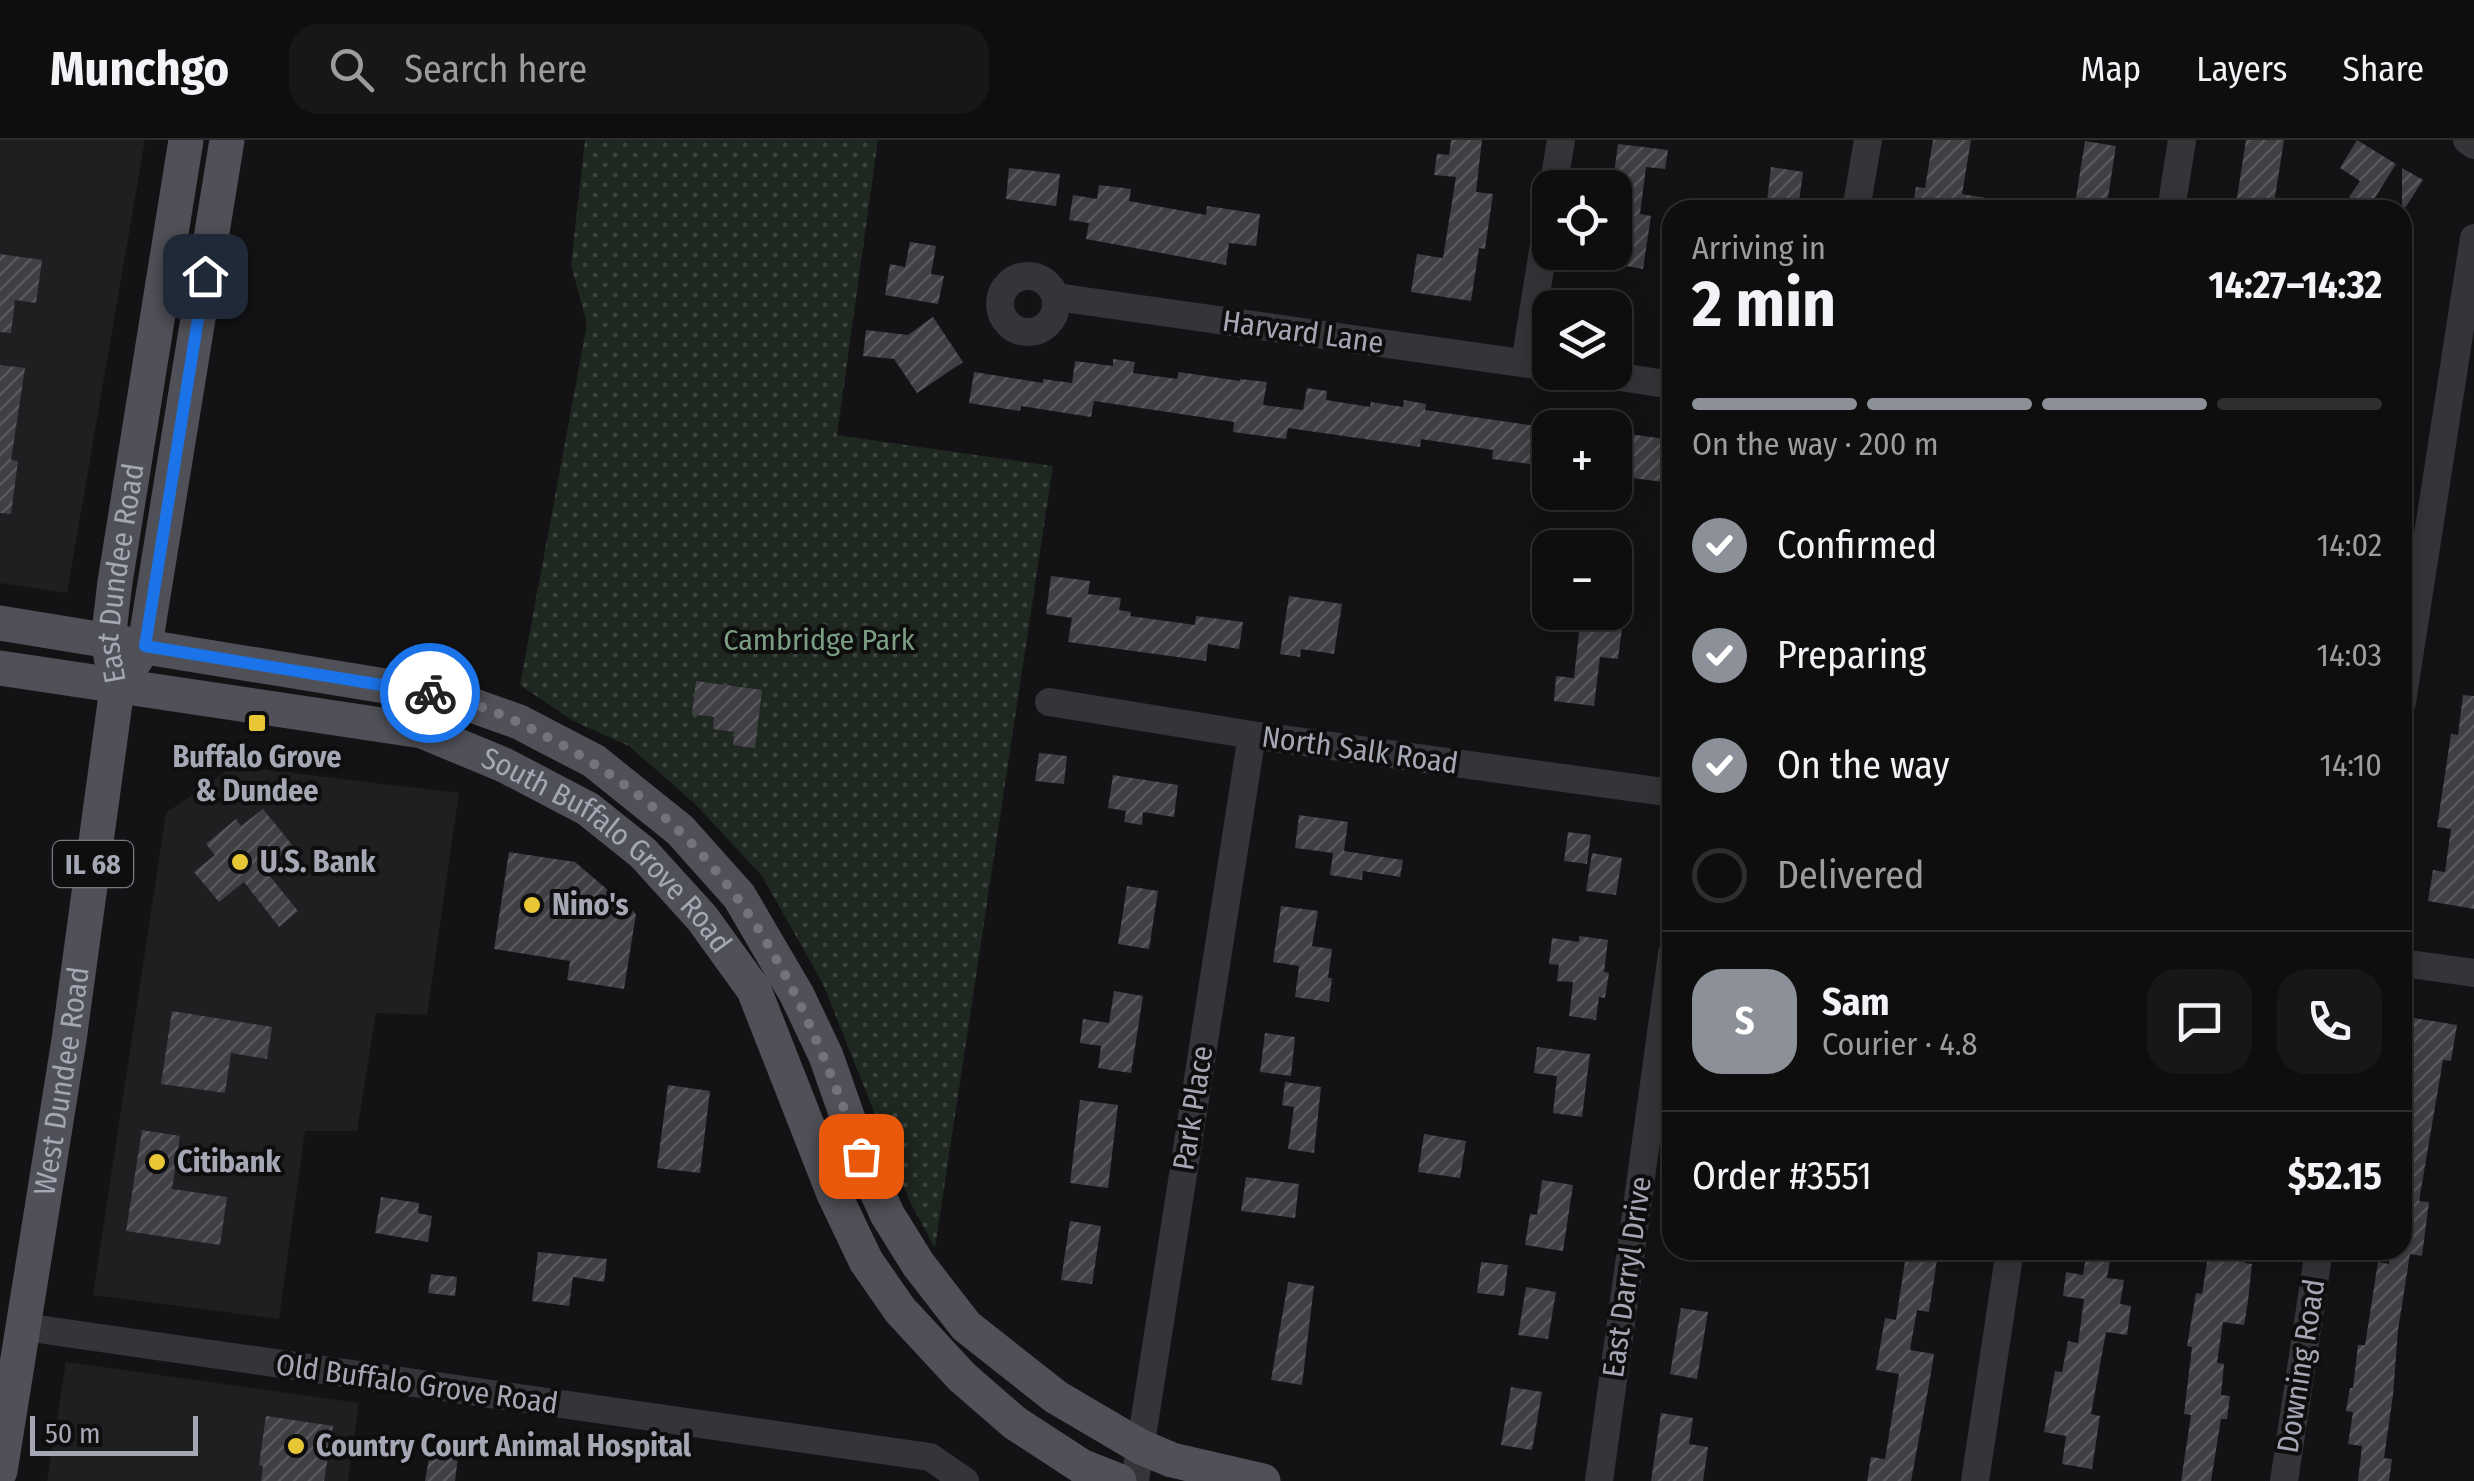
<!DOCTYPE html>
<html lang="en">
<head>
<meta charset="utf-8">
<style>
  :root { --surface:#0e0e0f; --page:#171718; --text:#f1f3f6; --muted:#9b9c9e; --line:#2e2e2f; --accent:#8c9099 }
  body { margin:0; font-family:"Fira Sans Condensed",sans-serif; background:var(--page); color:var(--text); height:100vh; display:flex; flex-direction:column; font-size:38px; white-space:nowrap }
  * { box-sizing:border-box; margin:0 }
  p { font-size:32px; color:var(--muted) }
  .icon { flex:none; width:55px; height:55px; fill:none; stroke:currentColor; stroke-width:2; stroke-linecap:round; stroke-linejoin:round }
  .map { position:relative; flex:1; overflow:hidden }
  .side { position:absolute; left:1662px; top:60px; width:750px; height:1060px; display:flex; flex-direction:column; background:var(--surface); border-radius:30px; box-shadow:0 5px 25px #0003,0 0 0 2px var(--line) }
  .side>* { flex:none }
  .tools { position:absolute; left:1532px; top:30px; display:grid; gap:20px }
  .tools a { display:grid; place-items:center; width:100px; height:100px; border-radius:20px; background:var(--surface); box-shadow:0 5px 25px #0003,0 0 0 2px var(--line); font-size:50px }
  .scale { position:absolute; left:30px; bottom:25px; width:168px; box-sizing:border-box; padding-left:10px; border:5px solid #a5a7b4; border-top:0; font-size:28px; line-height:35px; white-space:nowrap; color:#a5a7b4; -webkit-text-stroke:8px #0e0e0f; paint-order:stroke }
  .pin { position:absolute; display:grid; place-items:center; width:85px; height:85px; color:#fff; margin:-42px; border-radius:20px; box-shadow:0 5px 15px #0006 }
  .courier { position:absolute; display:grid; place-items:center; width:100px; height:100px; margin:-50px; border:8px solid #1a73e8; border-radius:50%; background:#fff; color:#222; box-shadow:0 2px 12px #0007 }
  .overview em { font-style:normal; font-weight:700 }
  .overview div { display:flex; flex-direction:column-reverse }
  .overview { display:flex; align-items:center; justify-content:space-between; height:170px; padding:0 30px }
  h1 { font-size:65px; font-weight:700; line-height:75px }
  .bar { display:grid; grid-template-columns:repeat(4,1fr); gap:15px 10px; align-content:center; height:120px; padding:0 30px }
  .bar i { height:12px; border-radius:8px; background:var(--line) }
  .bar .current { background:var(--accent) }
  .bar p { grid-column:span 4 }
  .line { display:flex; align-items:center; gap:25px; padding:0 30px; border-top:2px solid var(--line) }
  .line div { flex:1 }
  .round { display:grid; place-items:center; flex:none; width:105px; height:105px; border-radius:30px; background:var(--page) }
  ol { padding:0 30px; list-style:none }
  li { display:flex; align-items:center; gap:30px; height:110px }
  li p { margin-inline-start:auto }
  li .icon { padding:10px; border-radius:50%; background:var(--accent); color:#fff; stroke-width:4 }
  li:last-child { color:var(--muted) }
  li i { width:55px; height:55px; border:5px solid var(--line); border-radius:50% }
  header { display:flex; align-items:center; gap:60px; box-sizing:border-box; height:140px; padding:0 50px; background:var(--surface); border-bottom:2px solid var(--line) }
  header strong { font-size:48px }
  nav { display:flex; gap:55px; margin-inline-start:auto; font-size:35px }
  .search { width:700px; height:90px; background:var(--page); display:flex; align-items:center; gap:25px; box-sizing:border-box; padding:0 35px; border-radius:30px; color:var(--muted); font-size:38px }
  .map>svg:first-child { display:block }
</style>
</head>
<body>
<header>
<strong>Munchgo</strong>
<div class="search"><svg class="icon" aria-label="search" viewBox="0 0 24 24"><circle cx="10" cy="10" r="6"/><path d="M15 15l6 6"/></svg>Search here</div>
<nav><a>Map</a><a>Layers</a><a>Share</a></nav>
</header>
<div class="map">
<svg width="2474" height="1341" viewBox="0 0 2474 1341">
  <defs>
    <pattern id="park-dots" width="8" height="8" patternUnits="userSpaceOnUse" patternTransform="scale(2.5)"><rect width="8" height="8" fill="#1f2721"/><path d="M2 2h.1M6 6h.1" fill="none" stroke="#3d443f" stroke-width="1.8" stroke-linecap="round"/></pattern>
    <pattern id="building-hatch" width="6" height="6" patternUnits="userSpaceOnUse" patternTransform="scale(2.5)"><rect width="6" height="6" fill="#3f3f44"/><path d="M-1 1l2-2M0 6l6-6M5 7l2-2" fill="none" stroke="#58585d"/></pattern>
  </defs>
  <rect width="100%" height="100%" fill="#131214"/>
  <path fill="#1f1f21" d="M0 0H145L67 453 0 443Z
    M233 626 459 653 427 875 376 873 357 991H305L279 1179 93 1155 166 673Z
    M66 1222 359 1263 348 1341H47Z"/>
  <path fill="url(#park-dots)" d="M585 0H878L837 295 1053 326 935 1108 910 1062 823 844 762 736 695 664 629 606 573 581 520 545 587 184 571 125Z"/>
  <path fill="url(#building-hatch)" d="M1451 0H1482L1476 52 1493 54 1485 109 1479 108 1471 161 1411 152 1417 114 1443 118 1456 37 1434 35 1437 14 1449 15Z
    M1933 0H1971L1962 54 1998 60 1997 70H1912L1916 47 1925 48Z
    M2246 0H2284L2273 70H2235Z
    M2357 0 2396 24 2368 69 2349 57 2360 41 2340 28Z
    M2085 1 2116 6 2106 70H2074Z
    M1618 4 1668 10 1665 29 1646 27 1640 74 1651 76 1643 129 1615 124V48H1612Z
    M1771 27 1803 32 1798 70H1766Z
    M1009 28 1060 34 1056 66 1006 59Z
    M2402 28 2423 40 2402 73Z
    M1099 45 1131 49 1129 61 1206 75 1207 66 1260 74 1256 106 1229 103 1226 125 1086 99 1089 83 1069 80 1073 55 1097 59Z
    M910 102 936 106 931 134 944 136 938 164 885 155 890 124 905 127Z
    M0 114 42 120 36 163 15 160 11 193 0 192Z
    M933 177 963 222 917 253 894 219 863 216 866 190 908 195Z
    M1113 219 1135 222 1133 233 1177 239 1179 232 1240 241V239L1267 242 1263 265 1303 270 1307 248 1327 251 1326 260 1370 267 1371 262 1403 267 1404 260 1426 264 1425 270 1550 288 1545 326 1492 319 1493 310 1421 299 1420 307 1288 288 1286 299 1233 292 1234 282 1094 261 1091 277 1021 266 1020 271 969 263 974 232 1043 243V239L1072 243 1075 221 1113 226Z
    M0 225 25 228 11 320 18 321 11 374 0 373Z
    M1629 294 1672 300V343L1624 337Z
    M1051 436 1090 441 1088 454 1121 458 1119 470 1131 472 1130 476 1195 485 1196 476 1243 482 1239 509 1208 504 1206 521 1068 502 1072 478 1046 474Z
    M1289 456 1342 464 1334 514 1301 509 1300 517 1280 514Z
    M1580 483 1622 488 1618 519 1600 517 1594 566 1554 561 1556 536 1574 538Z
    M696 541 762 550 755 608 733 605 735 592 713 589 714 577 692 574Z
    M2463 555 2474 556V769L2428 761 2433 730 2445 732 2451 689 2437 687 2451 594 2458 595Z
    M1039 613 1067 616 1064 644 1035 641Z
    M1113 635 1178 645 1174 677 1143 672 1142 685 1124 682 1126 671 1108 668Z
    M263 669 293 706 264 729 298 771 279 787 244 742 219 762 194 732 215 715 206 704 236 679 241 686Z
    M1299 675 1348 682 1344 711 1403 720 1400 737 1363 731 1362 740 1330 735 1333 713 1295 708Z
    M1568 692 1591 695 1587 724 1564 721Z
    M509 712 575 722 636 774 624 849 567 840 570 821 494 809Z
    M1592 713 1622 718 1616 755 1586 751Z
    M1127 746 1158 751 1149 809 1118 804Z
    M1281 766 1318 771 1312 806 1332 809 1328 838H1332L1329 862 1295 857 1299 826 1273 822Z
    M1579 796 1608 800 1604 832 1609 833 1605 858 1599 857 1596 880 1569 876 1573 842 1557 841 1559 825 1549 824 1552 798 1579 802Z
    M1114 851 1143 856 1131 933 1098 928 1101 906 1080 903 1083 879 1109 883Z
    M172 871 272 887 267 919 231 913 225 953 161 944Z
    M2402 876 2457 885 2451 921 2443 920 2419 1061 2429 1062 2422 1116 2410 1114 2398 1190 2393 1255 2384 1318 2392 1319 2389 1341H2358L2362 1306 2348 1304 2353 1272 2346 1271 2350 1248H2353L2358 1205H2365L2378 1122 2389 1124 2391 1110H2402Z
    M1265 893 1295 897 1291 936 1260 932Z
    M1537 907 1590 914 1582 977 1553 973 1557 936 1534 933Z
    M1285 942 1321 947 1314 1013 1288 1009 1294 967 1282 965Z
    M668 945 710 951 700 1033 657 1028Z
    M1080 960 1118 965 1108 1048 1070 1043Z
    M142 990 180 996 172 1049 227 1057 220 1105 126 1091Z
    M1424 994 1466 1001 1460 1038 1418 1032Z
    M1246 1037 1299 1044 1295 1078 1241 1071Z
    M1542 1040 1573 1045 1563 1111 1525 1105 1530 1074 1537 1075Z
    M381 1057 419 1063 418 1073 432 1076 428 1102 375 1093Z
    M1070 1081 1101 1086 1092 1144 1061 1140Z
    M2087 1110H2112L2107 1138 2124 1140 2120 1164 2131 1166 2127 1195 2106 1192 2091 1274 2100 1276 2092 1329 2062 1324 2066 1296 2044 1292 2055 1231 2062 1232 2068 1201 2078 1203 2084 1159 2063 1156 2066 1132 2083 1135Z
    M2209 1110H2247L2245 1123 2252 1124 2248 1161 2244 1185 2223 1182 2217 1223 2224 1224 2221 1255 2230 1256 2227 1279H2221L2211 1341H2181L2191 1275 2184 1274 2192 1207 2187 1206 2196 1153 2202 1154Z
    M538 1112 607 1119 604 1142 573 1137 569 1166 532 1161Z
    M1906 1115 1937 1120 1929 1172 1917 1170 1910 1210 1934 1214 1930 1239 1911 1341H1867L1871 1317 1885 1319 1899 1234 1876 1230 1885 1178 1896 1180Z
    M1481 1122 1508 1125 1504 1156 1477 1153Z
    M431 1134 457 1137 455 1156 428 1153Z
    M1288 1142 1314 1146 1302 1245 1271 1240Z
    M1526 1147 1556 1152 1548 1199 1518 1195Z
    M1681 1168 1708 1172 1697 1239 1670 1234Z
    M1511 1247 1542 1252 1532 1310 1501 1305Z
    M1661 1273 1693 1278 1689 1304 1708 1307 1703 1341H1651Z
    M266 1276 333 1286 324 1341H261L263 1326 259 1325Z
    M430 1312 458 1317 455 1341H425Z"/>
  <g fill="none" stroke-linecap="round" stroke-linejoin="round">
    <path stroke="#343439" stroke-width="28" d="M2467 0 2474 5
      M1553 48 1561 0
      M1856 70 1868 0
      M2171 70 2182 0
      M1000 164a28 28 0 1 1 56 0a28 28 0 1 1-56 0Z
      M1056 157 1550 227
      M1525 223 1550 67
      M1588 232 1672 245
      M1049 562 1252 595 1672 653
      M2402 562 2474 98
      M2402 823 2474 833
      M24 1187 930 1317 965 1341
      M1135 1341 1252 595
      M1599 1341 1672 814
      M1975 1341 2010 1110
      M2284 1341 2319 1110"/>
    <g stroke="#505058" stroke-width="35">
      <path d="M0 483 446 556 519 582 594 621 680 690 739 756 797 855 826 916 861 1016 887 1074 918 1124 966 1186 1056 1257 1141 1307 1172 1320 1263 1341"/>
      <path d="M134 522 145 505 227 0"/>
      <path id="s1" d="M0 528 422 591 504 625 588 669 643 713 702 778 754 850 834 1054 866 1121 900 1170 962 1237 1015 1283 1081 1326 1119 1341"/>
      <path id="s2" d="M0 1331 69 900 117 548 108 500 115 442 186 0"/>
    </g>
  </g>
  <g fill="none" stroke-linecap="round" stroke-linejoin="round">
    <path stroke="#72737c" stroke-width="10" stroke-dasharray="0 18" d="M430 553C472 560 514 579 551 599 729 693 797 834 861 1016"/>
    <path stroke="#1a73e8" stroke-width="12" d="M205 136 145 506 430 553"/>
  </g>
  <g fill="#e8c636" stroke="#0e0e0f" stroke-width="4">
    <rect x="247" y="573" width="20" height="20" rx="5"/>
    <circle cx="240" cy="722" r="10"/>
    <circle cx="532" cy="765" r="10"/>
    <circle cx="157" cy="1022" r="10"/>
    <circle cx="296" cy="1306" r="10"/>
  </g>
  <g text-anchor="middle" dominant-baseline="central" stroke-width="8" stroke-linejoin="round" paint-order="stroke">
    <rect fill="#0e0e0f" stroke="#787982" stroke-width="2.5" x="53" y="701" width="80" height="46" rx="8"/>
    <g font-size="28" font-weight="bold" fill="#a5a7b4">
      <text x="93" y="724">IL 68</text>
    </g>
    <g font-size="30" fill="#a5a7b4" stroke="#0e0e0f">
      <text transform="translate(1303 192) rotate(8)">Harvard Lane</text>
      <text stroke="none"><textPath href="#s2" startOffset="908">East Dundee Road</textPath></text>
      <text transform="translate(1360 610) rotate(8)">North Salk Road</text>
      <text stroke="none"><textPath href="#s1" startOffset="650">South Buffalo Grove Road</textPath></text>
      <text stroke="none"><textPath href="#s2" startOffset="395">West Dundee Road</textPath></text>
      <text transform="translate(1193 968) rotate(-81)">Park Place</text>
      <text transform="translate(1627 1137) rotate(-82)">East Darryl Drive</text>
      <text transform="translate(2301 1226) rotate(-81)">Downing Road</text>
      <text transform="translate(417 1244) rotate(8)">Old Buffalo Grove Road</text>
    </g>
    <g font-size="30" fill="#7c9e83" stroke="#0e0e0f">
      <text x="819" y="500">Cambridge Park</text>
    </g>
    <g font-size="30" font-weight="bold" fill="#a5a7b4" stroke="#0e0e0f" text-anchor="start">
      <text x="257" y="617" text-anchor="middle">Buffalo Grove<tspan x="257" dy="34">&amp; Dundee</tspan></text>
      <text x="260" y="722">U.S. Bank</text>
      <text x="552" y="765">Nino's</text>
      <text x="177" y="1022">Citibank</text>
      <text x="316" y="1306">Country Court Animal Hospital</text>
    </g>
  </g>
</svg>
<div class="tools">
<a><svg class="icon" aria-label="locate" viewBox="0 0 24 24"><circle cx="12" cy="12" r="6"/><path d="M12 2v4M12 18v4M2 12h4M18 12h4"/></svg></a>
<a><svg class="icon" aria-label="layers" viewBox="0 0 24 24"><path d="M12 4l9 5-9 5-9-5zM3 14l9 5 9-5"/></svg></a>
<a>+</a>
<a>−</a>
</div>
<div class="scale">50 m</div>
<div class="pin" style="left:861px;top:1016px;background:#ea580c"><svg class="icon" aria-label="bag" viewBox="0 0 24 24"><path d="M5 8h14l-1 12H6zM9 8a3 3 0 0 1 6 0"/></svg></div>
<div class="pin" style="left:205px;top:136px;background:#1f2937"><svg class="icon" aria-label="home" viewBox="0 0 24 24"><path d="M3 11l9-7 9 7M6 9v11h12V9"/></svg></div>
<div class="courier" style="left:430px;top:553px"><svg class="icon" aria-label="bike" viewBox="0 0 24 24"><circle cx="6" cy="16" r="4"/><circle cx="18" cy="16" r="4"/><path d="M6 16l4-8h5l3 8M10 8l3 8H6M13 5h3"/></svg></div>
<section class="side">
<div class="overview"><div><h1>2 min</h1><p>Arriving in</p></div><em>14:27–14:32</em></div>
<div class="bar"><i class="current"></i><i class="current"></i><i class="current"></i><i></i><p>On the way · 200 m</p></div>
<ol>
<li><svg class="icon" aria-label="check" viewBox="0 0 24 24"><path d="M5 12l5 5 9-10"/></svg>Confirmed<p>14:02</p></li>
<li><svg class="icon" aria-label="check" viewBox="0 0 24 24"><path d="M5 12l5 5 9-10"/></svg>Preparing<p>14:03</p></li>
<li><svg class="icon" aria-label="check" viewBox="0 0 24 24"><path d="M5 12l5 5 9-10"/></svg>On the way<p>14:10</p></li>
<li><i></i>Delivered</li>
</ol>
<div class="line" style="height:180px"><b class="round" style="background:var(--accent);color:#fff">S</b><div><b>Sam</b><p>Courier · 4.8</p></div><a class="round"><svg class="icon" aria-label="chat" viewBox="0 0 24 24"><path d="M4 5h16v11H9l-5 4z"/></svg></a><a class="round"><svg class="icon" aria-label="phone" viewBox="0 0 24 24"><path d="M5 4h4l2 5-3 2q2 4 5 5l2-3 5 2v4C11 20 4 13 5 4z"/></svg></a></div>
<div class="line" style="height:130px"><div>Order #3551</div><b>$52.15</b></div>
</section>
</div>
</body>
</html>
